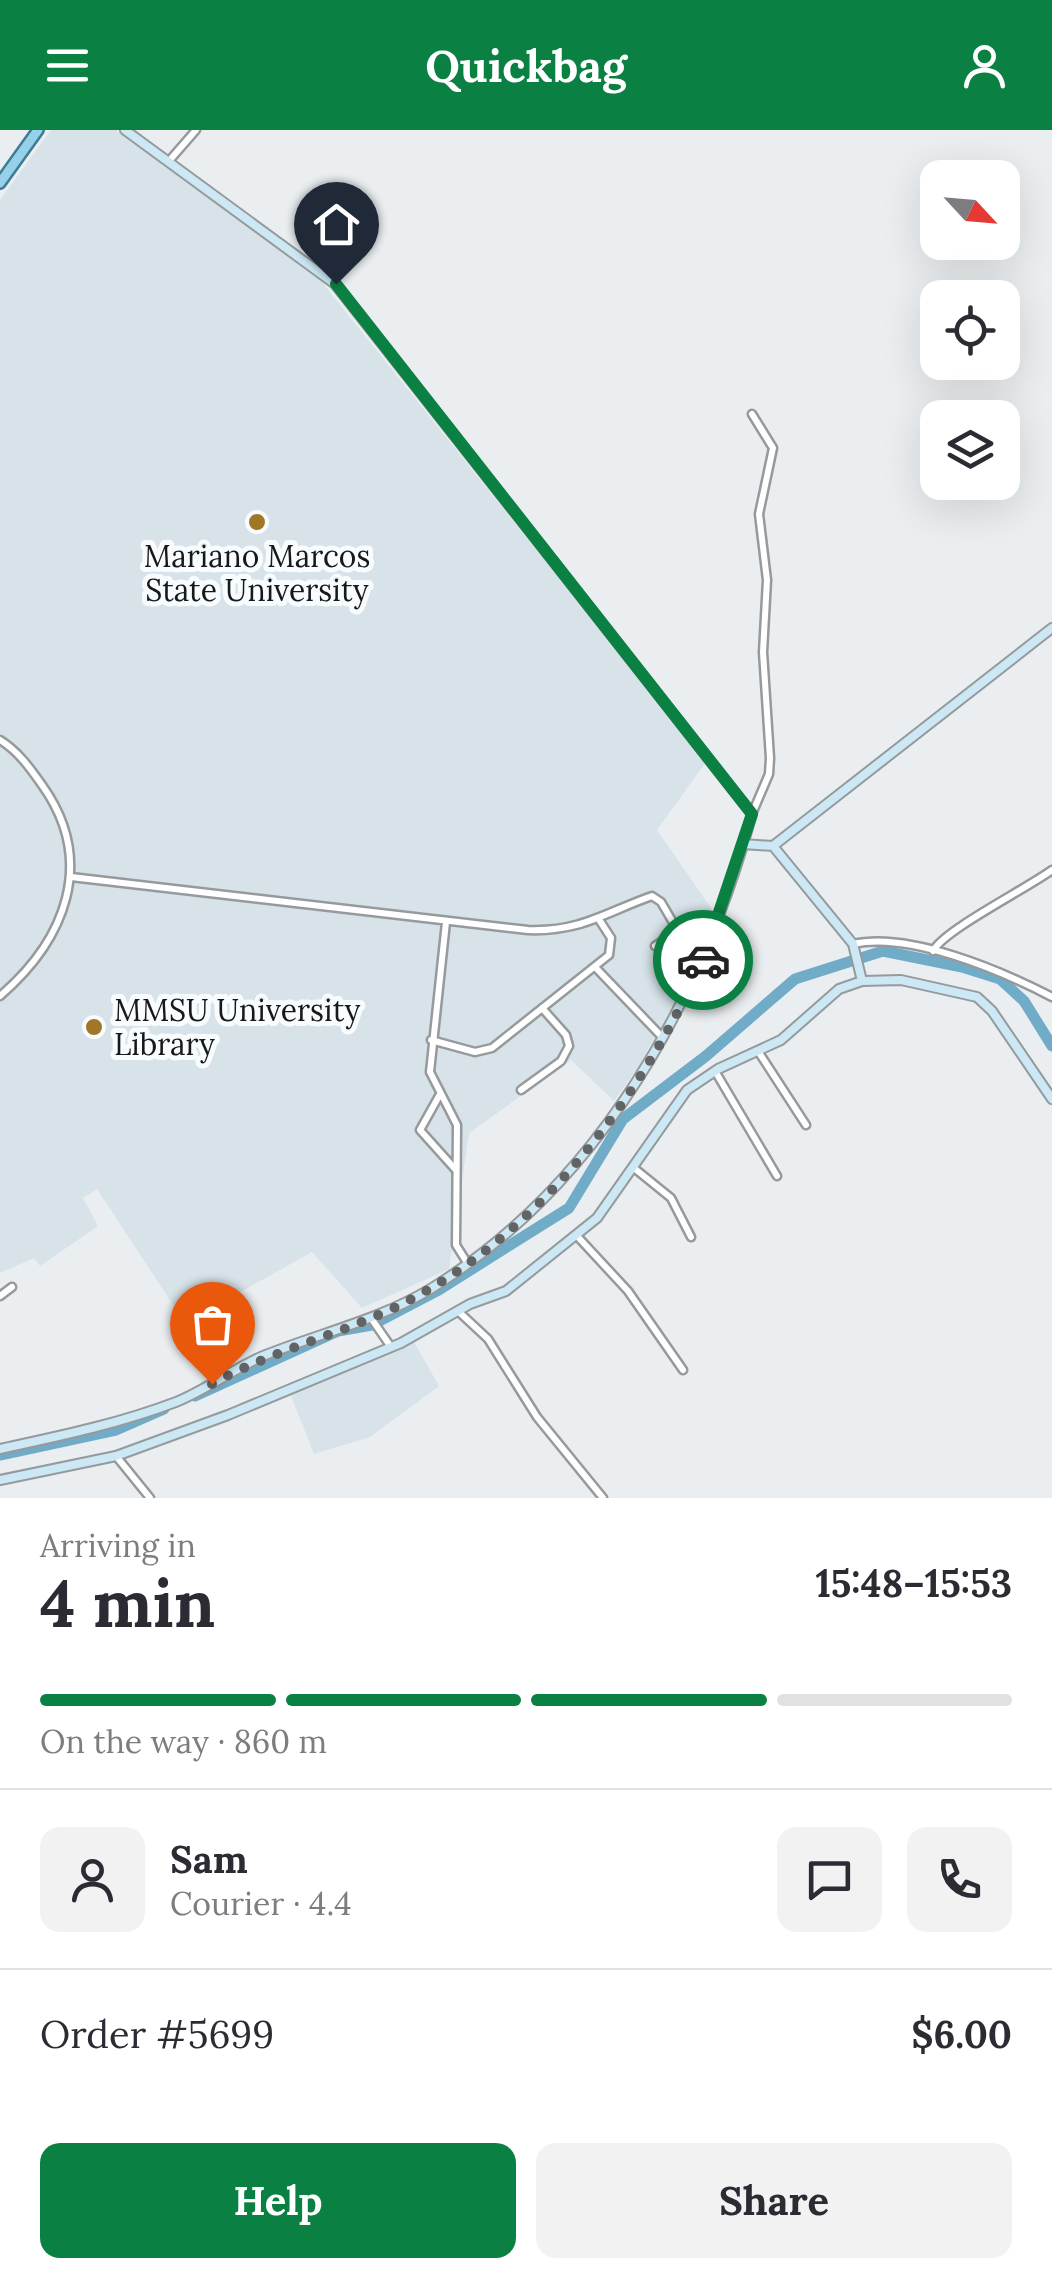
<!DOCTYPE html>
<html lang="en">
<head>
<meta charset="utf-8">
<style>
  :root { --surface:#fff; --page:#f2f2f3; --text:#2b2b33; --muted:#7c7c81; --line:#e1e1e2; --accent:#0b8043 }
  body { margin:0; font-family:Lora,serif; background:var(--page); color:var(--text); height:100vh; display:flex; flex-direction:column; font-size:38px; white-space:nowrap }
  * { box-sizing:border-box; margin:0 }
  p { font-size:32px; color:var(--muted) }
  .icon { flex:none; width:55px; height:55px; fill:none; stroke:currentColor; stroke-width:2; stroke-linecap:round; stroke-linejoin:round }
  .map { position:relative; height:1368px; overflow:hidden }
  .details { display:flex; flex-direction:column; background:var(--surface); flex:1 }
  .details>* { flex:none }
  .needle { width:65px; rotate:116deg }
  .controls { position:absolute; left:920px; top:30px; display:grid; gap:20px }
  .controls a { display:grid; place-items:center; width:100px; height:100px; border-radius:20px; background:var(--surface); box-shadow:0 10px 40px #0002; font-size:50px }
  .pin { position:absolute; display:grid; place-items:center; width:85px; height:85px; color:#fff; margin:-102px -42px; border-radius:50% 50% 50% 0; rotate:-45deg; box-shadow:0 0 10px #0007 }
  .pin .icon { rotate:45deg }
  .courier { position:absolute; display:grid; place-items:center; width:100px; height:100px; margin:-50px; border:8px solid #0b8043; border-radius:50%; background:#fff; color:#222; box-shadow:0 2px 12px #0007 }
  .head em { font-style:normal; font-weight:800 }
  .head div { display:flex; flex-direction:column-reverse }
  .head { display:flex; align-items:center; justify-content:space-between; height:170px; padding:0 40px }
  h1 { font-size:65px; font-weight:800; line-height:75px }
  .bar { display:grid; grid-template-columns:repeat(4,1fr); gap:15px 10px; align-content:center; height:120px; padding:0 40px }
  .bar i { height:12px; border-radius:8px; background:var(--line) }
  .bar .active { background:var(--accent) }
  .bar p { grid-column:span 4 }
  .line { display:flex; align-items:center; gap:25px; padding:0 40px; border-top:2px solid var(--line) }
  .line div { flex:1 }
  .round { display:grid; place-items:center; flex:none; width:105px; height:105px; border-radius:20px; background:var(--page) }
  .cta { display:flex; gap:20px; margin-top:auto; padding:20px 40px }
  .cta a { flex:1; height:115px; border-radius:20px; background:var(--accent); color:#fff; font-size:40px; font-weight:800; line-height:115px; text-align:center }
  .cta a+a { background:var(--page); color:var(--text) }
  header { display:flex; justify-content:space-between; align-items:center; height:130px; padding:0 40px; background:var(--accent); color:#fff; font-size:45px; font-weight:800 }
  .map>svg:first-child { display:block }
</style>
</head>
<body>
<header><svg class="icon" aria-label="menu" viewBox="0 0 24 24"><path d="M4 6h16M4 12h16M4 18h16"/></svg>Quickbag<svg class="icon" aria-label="person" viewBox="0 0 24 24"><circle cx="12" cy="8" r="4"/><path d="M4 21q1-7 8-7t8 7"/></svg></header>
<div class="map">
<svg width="1052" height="1368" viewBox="0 0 1052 1368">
  <rect width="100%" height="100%" fill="#eaeef0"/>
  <path fill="#d7e3e9" d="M51 0H116L321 151 706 632 657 700 713 781 684 856 638 937 614 971 571 930 469 1003 449 1139 362 1178 312 1122 185 1193 97 1059 83 1068 98 1096 40 1136 34 1128 0 1143V70Z
    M414 1212 439 1256 370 1307 314 1324 289 1261Z"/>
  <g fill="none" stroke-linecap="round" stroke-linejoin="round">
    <path stroke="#70acc8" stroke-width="11" d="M195 1266 338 1201 372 1195 437 1161 569 1078 623 989 706 926 795 849 883 821 962 837 1000 849 1024 871 1052 916
      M0 1325 116 1300 164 1279"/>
    <defs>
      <path id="street" d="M169 31 196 0
        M0 610C18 621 30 638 42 655 97 732 65 810 0 866
        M752 684 769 644 770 628 763 522 767 450 759 384 773 318 752 284
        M71 747 528 800C581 802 606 782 652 766L661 772 678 801
        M446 792 430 942 457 995 456 1115 468 1134
        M853 814C909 801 1002 841 1052 867
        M655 816 694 791
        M933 821C944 800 1026 759 1052 740
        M595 837 663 908
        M431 910 475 922 492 918 609 825 611 808 600 791
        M758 921 806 995
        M715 941 777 1046
        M521 960 561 931 569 916 566 905 542 878
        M439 966 420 1000 455 1039
        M634 1038 671 1068 691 1107
        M578 1107 628 1161 683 1240
        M0 1166 12 1157
        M458 1181 488 1209 537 1287 603 1368
        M371 1188 391 1217
        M116 1326 150 1368"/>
      <path id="secondary" d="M743 714 773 716 1052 498
        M773 716 853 814 862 851
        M0 1319C60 1306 118 1294 176 1272 206 1260 233 1239 263 1226 320 1203 380 1190 432 1158 601 1053 701 871 752 684L335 154 125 0
        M0 1350 116 1326 228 1285 401 1213 470 1174 506 1161 597 1088 687 960 718 939 781 910 839 859 862 851 901 850 977 867 992 881 1052 969"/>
      <path id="primary" d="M0 53 38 0"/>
    </defs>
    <use href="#street" stroke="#969a9c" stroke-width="11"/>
    <use href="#secondary" stroke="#969a9c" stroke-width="12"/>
    <use href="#primary" stroke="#3d7c96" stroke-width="14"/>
    <use href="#street" stroke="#fff" stroke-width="6"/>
    <use href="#secondary" stroke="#cbe8f4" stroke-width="8"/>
    <use href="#primary" stroke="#97d1e9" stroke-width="9"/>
  </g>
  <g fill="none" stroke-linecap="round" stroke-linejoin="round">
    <path stroke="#616364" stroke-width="10" stroke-dasharray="0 18" d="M212 1254C273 1220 340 1205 402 1174 539 1105 641 968 703 830"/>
    <path stroke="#0b8043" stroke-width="12" d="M336 154 752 684 703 830"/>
  </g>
  <g fill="#a27627" stroke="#f8fcfe" stroke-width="4">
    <circle cx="257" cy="392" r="10"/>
    <circle cx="94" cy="897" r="10"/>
  </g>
  <g text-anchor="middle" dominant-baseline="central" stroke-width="10" stroke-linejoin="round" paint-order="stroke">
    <g font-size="30" fill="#171819" stroke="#f8fcfe">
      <text x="257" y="426">Mariano Marcos<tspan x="257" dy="34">State University</tspan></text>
      <text x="114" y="880" text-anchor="start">MMSU University<tspan x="114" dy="34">Library</tspan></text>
    </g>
  </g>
</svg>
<div class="controls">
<a><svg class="needle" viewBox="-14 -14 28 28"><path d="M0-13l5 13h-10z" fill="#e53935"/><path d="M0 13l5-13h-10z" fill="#7c7c81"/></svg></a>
<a><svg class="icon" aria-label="locate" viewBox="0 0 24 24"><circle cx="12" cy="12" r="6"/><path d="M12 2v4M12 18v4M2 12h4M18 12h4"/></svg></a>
<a><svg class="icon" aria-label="layers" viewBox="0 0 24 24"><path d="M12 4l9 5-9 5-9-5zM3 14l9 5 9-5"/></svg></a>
</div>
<div class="pin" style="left:212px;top:1254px;background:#ea580c"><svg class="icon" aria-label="bag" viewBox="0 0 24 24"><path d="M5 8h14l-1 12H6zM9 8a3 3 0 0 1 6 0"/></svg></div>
<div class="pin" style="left:336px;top:154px;background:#1f2937"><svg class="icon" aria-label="home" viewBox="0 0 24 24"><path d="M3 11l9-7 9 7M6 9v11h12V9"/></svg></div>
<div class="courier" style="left:703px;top:830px"><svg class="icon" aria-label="car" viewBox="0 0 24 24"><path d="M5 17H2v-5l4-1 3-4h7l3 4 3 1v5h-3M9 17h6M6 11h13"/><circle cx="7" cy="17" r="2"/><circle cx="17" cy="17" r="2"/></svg></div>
</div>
<section class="details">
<div class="head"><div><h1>4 min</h1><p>Arriving in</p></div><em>15:48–15:53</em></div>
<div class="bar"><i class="active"></i><i class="active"></i><i class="active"></i><i></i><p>On the way · 860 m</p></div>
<div class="line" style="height:180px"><a class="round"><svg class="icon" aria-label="person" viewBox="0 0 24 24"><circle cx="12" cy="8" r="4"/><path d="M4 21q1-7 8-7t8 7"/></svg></a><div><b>Sam</b><p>Courier · 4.4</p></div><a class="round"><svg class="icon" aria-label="chat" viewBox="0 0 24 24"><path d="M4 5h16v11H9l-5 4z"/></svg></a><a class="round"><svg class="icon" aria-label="phone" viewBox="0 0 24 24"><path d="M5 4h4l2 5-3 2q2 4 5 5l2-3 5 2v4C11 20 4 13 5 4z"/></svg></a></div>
<div class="line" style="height:130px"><div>Order #5699</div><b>$6.00</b></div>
<div class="cta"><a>Help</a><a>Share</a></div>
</section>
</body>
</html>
